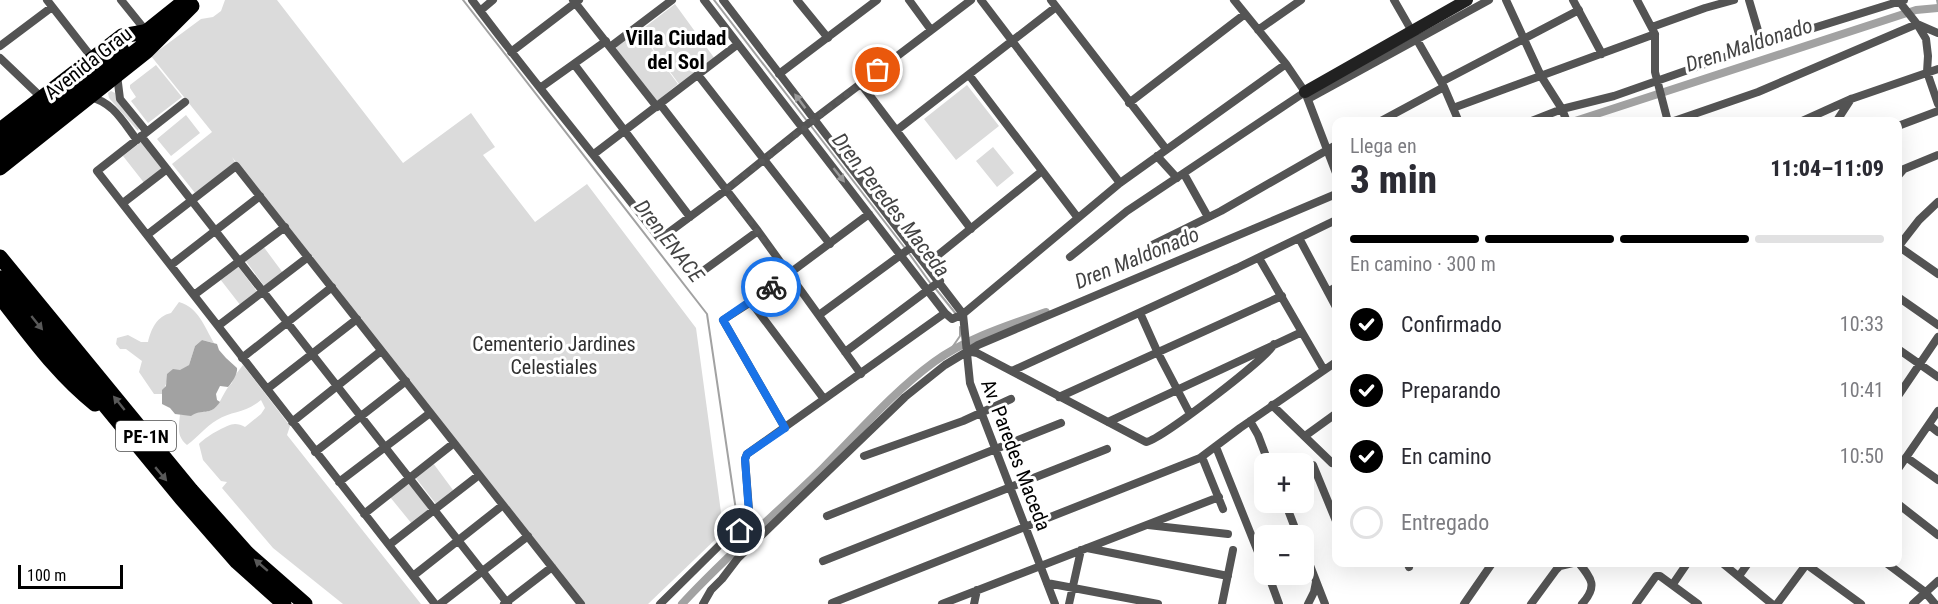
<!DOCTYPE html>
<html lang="es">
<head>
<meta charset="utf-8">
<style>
  :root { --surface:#fff; --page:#f2f2f3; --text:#2b2b33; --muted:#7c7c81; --line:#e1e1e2; --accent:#000 }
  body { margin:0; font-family:"Roboto Condensed",sans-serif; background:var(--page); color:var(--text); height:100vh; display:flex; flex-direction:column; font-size:22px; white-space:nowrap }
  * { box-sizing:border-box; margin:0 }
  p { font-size:20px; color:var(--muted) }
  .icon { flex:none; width:33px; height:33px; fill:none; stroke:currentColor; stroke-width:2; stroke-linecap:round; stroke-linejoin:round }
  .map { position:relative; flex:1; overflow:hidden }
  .sheet { position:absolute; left:1332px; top:117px; width:570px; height:450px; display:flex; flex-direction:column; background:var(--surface); border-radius:12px; box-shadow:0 6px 24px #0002 }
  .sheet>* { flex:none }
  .fabs { position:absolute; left:1254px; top:453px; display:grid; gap:12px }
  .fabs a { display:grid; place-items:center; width:60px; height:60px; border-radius:12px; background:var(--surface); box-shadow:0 6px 24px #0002; font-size:30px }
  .scale { position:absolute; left:18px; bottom:15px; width:105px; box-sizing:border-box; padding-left:6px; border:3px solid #000; border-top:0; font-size:16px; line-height:21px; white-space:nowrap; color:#000; -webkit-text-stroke:4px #fff; paint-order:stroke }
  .pin { position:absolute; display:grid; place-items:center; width:51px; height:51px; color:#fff; margin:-26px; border:3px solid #fff; border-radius:50%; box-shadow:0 2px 6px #0007 }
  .courier { position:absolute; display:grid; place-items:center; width:60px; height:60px; margin:-30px; border:4px solid #1a73e8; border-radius:50%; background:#fff; color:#222; box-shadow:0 2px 8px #0007 }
  .head em { font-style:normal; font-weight:800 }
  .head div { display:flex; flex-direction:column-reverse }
  .head { display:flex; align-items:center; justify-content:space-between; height:102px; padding:0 18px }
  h1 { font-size:39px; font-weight:800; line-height:45px }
  .bar { display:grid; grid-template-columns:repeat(4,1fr); gap:9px 6px; align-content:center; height:72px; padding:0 18px }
  .bar i { height:8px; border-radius:4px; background:var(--line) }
  .bar .on { background:var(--accent) }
  .bar p { grid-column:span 4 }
  ol { padding:0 18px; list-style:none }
  li { display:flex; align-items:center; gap:18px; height:66px }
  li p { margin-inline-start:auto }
  li .icon { padding:6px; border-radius:50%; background:var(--accent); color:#fff; stroke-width:4 }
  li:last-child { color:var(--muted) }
  li i { width:33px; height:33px; border:3px solid var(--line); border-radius:50% }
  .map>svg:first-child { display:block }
</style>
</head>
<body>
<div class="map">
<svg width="1938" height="604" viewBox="0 0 1938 604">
  <rect width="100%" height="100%" fill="#fff"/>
  <path fill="#dbdbdb" d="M225 0H277L403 163 471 113 495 147 483 155 535 222 587 184 696 328 723 527 720 535 648 604H585L232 157 235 162 195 193 172 164 212 132 151 56 201 19 213 17 221 11Z
    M675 4 715 59 679 84 640 31Z
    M638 30 678 84 656 102 616 50 617 45Z
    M156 65 182 97 148 123 131 101 136 97 130 88V85Z
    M967 85 999 126 956 160 924 119Z
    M111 91 115 93 116 98 139 128 138 131 109 98 108 93Z
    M186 115 200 133 171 156 157 139Z
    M141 142 163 169 145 184 123 156Z
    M993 147 1014 173 997 187 976 161Z
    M263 246 283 273 265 287 245 260Z
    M237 265 258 293 241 306 220 279Z
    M179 302C199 308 204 326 214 343L202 340 195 346 189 365 168 379 162 394H154L139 372 142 361 126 349H120L116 344 117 338 128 335 141 342H148C151 329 157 316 171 313Z
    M243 365 290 426 287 435 421 604H343L273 548 222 488 227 482 221 481 203 460 199 444C204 438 227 424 235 424 238 424 242 425 245 427L261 414 265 408 261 400C246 413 232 411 217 420 205 427 198 437 187 445 176 436 179 427 180 414 188 417 191 412 199 412 222 413 219 395 232 383L233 378Z
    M433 463 453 490 436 504 415 477Z
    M408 482 429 509 412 524 390 497Z"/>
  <path fill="#a2a2a2" d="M202 340 217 344 219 350 226 358 237 368C238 373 232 383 228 387L220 386 216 394 217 400 220 402C210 417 202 408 191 416L175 414 170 408 162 404V390L166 386 167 374 173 369 180 370 189 365 195 346Z"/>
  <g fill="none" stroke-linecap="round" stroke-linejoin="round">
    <path stroke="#a2a2a2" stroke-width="2" d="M463 0 707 314 738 524
      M714 0 807 121
      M1937 0 1938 5
      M811 126 904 247
      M908 252 931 284
      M935 288 956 314
      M949 352 960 336V327
      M740 535 742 546"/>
    <path stroke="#a2a2a2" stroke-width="8" d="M1572 122 1916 10 1938 8
      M682 604C726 556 776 514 823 468 859 432 893 392 934 362 967 338 1009 325 1046 312"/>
    <path stroke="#545454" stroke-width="8" d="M47 0 93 59
      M121 0 146 31
      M472 0C532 81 598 159 660 239L726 190 809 123 971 0
      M573 0 657 107
      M704 0 945 313 952 319 963 314 1120 183 1286 64
      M723 0 963 314
      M797 0 828 38
      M909 0 931 30
      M981 0 1120 183
      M1051 0 1166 149
      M1234 0 1286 64 1305 92 1336 173
      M1394 0 1444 87 1459 122
      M1506 0 1541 76 1562 109 1567 122
      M1573 0 1602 54
      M1637 0 1655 34V72L1668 122
      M1749 0 1762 44
      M1898 0 1917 24 1938 33
      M480 11 493 0
      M1652 27 1705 8 1734 0
      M1258 30 1301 0
      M0 46 52 7
      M610 47 672 0
      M511 52 579 0
      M0 58 42 98
      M574 64 690 217
      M779 74 877 0
      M117 75 120 99 147 132
      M698 75 830 244
      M969 75 1078 218
      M1441 82 1579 10
      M861 84 971 229
      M540 88 606 41
      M90 97C113 102 123 122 137 140
      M1308 99 1489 0
      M185 102 97 171 435 604
      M1129 103 1245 14
      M660 104 758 231 861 374
      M1453 108 1655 34
      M1379 122 1444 87
      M1529 122 1562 109 1614 96 1762 44 1904 0
      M1671 122 1758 92 1917 24 1926 39 1928 56 1927 72 1938 104
      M1800 122 1851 99 1938 69
      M1836 122 1851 99
      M1898 126 1938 111
      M897 130 1056 7
      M141 136 508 604
      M594 154 738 44
      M1157 156 1177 178
      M1184 174 1208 217
      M1898 176 1904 169 1938 155
      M123 203 167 169
      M147 235 236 166 581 604
      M1299 238 1336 307
      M1150 246 1221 211 1336 145
      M1898 246 1938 274
      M1898 247 1919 220 1938 202
      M1070 257 1127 211 1305 92
      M1259 258 1324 370
      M927 264 1042 171
      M171 265 260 196
      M692 279 758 231
      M1328 292 1336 287
      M194 295 285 227
      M1898 297 1938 325
      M751 302 824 399
      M1140 313 1157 351 1190 414
      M963 314 970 383 1055 604
      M819 315 913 246
      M218 326 308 257
      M1898 349 1938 377
      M967 351 977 353 1146 442C1159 441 1270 356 1274 344
      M845 352 940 281
      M242 358 332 287
      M1012 371 1237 268 1336 220
      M267 389 357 319
      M1898 396 1938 337
      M1059 397 1282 296
      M1272 405 1332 463
      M1250 421 1258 435 1269 464
      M292 422 381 351
      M1108 422 1302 332
      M1929 425 1938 432
      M785 428 723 320 751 302 869 214
      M1305 436 1334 415
      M1216 447 1264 567
      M315 452 406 381
      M864 456 963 421 1011 399
      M1202 457 1223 509
      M1906 457 1938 480
      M1303 464 1313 465 1336 521
      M1898 469 1938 411
      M339 482 430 413
      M1285 502 1298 536
      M1898 504 1938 535
      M364 514 454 443
      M827 516 1061 423
      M1148 525 1228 534
      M734 532 744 531 757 540
      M389 545 479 475
      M1087 548 1228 576
      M1304 550 1325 604
      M823 561 1107 449
      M1407 562 1409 567
      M1578 562C1592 579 1598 586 1582 604
      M1721 562 1772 604
      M1885 562 1925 592 1935 604
      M1806 564 1861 604
      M1268 574 1279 604
      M413 576 503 505
      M1739 576 1749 562
      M1047 583 1158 604
      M1673 584 1688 562
      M832 603 1200 458 1240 428 1336 362
      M440 604 528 536
      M504 604 552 567
      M660 604 746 519 749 510 745 459 747 454 945 313
      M703 604 711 590 722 579 738 558 905 397 945 365 978 345 1336 194
      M942 604 1219 497
      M974 604 977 590
      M1069 604 1081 550
      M1222 604 1233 550
      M1308 604 1314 592 1316 582
      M1464 604 1493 562
      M1531 604 1556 570 1560 566 1577 562
      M1636 604 1656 576H1660L1698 604
      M1777 604 1808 562
      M1913 604 1938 581"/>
    <path stroke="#212121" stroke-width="12" d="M1305 92 1467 0"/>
    <path stroke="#000" stroke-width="14" d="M140 36 185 0
      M0 143 122 49
      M0 156 157 34"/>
    <path stroke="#000" stroke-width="15" d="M0 130 122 36 144 32
      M0 168 146 52 192 6
      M0 257 191 490 247 553 305 604
      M0 278 181 498 237 562 284 604
      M0 297C30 335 57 374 95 404"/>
  </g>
  <defs><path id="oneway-solid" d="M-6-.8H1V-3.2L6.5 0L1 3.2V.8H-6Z" transform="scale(1.5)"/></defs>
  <g fill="#989898">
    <use href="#oneway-solid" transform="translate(800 101) rotate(-127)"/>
    <use href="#oneway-solid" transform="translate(839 175) rotate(52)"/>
  </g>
  <g fill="#595959">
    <use href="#oneway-solid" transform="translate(37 323) rotate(51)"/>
    <use href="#oneway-solid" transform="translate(119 403) rotate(-129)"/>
    <use href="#oneway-solid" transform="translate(161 474) rotate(50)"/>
    <use href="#oneway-solid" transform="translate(261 565) rotate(-139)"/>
  </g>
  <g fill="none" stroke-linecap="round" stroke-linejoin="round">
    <path stroke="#595959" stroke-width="6" stroke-dasharray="0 10.8" d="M771 287 789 273 726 190 878 70"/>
    <path stroke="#1a73e8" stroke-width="8" d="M740 531 734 532 749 514 745 459 747 454 785 428 723 320 771 287"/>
  </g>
  <g text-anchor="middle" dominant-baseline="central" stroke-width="6" stroke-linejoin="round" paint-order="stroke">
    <rect fill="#fff" stroke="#4c4c4c" stroke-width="1.5" x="116" y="421" width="60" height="30" rx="4.5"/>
    <g font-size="18" font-weight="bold" fill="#000">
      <text x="146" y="436">PE-1N</text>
    </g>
    <g font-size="20" fill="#000" stroke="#fff">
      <text transform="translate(88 63) rotate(-38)">Avenida Grau</text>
      <text transform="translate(1016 455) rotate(69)">Av. Paredes Maceda</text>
    </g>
    <g font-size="20" fill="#323232" stroke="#fff">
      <text x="554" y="344">Cementerio Jardines<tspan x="554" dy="23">Celestiales</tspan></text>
    </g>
    <g font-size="21" font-weight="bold" fill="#000" stroke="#fff">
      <text x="676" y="38">Villa Ciudad<tspan x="676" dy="24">del Sol</tspan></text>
    </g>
    <g font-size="21" font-style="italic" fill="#434343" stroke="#fff">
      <text transform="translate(1749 45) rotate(-18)">Dren Maldonado</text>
      <text transform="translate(891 205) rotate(52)">Dren Peredes Maceda</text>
      <text transform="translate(669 241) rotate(52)">Dren ENACE</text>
      <text transform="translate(1137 258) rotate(-22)">Dren Maldonado</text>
    </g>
  </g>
</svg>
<div class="fabs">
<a>+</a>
<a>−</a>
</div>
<div class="scale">100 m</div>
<div class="pin" style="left:878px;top:70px;background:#ea580c"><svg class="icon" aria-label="bag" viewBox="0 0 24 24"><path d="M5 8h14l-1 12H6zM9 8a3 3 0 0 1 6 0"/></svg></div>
<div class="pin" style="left:740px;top:531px;background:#1f2937"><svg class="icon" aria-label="home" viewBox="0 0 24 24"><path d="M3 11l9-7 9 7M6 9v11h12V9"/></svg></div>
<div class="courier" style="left:771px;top:287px"><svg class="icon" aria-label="bike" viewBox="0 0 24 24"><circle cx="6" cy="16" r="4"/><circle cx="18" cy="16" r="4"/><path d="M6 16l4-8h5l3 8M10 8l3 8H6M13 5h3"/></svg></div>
<section class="sheet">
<div class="head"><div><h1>3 min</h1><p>Llega en</p></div><em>11:04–11:09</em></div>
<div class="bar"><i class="on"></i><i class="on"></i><i class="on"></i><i></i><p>En camino · 300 m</p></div>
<ol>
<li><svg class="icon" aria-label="check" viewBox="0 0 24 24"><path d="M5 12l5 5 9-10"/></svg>Confirmado<p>10:33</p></li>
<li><svg class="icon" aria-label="check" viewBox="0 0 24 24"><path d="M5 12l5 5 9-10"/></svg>Preparando<p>10:41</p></li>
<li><svg class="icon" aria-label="check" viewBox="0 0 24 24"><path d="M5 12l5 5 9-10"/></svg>En camino<p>10:50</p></li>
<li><i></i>Entregado</li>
</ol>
</section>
</div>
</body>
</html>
